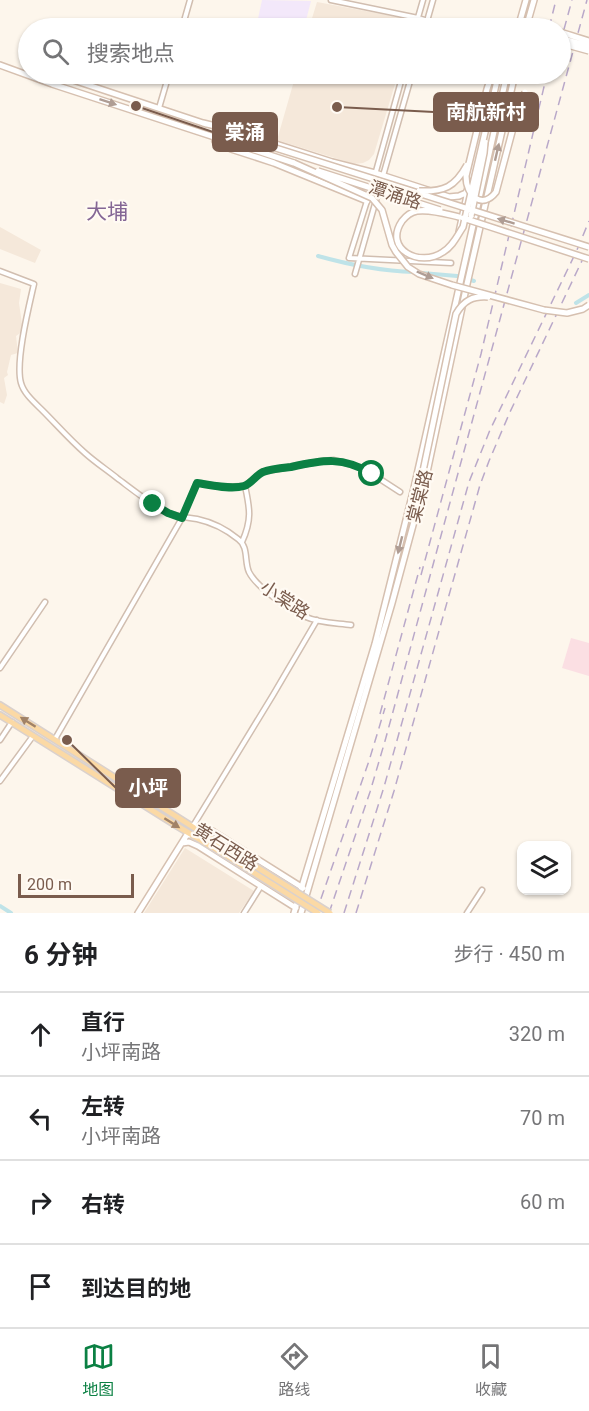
<!DOCTYPE html>
<html lang="zh">
<meta charset="utf-8">
<style>
:root{--surface:#fff;--page:#f6f6f6;--text:#202124;--muted:#757577;--line:#e0e0e0;--accent:#0b8043}
body{margin:0;font-family:Roboto,"Noto Sans SC",sans-serif;background:var(--page);color:var(--text)}
.controls{position:absolute;right:18px;bottom:18px;display:grid;overflow:hidden;border-radius:12px;box-shadow:0 2px 4px #0004}
.controls button{width:54px;height:54px;display:grid;place-items:center;padding:0;border:0;border-bottom:2px solid var(--line);background:var(--surface);color:var(--text);font:30px sans-serif}
.scale{position:absolute;left:18px;bottom:15px;width:116px;box-sizing:border-box;padding-left:6px;border:3px solid #7a5c4d;border-top:0;font-size:16px;line-height:21px;white-space:nowrap;color:#7a5c4d;-webkit-text-stroke:4px #fffaf3;paint-order:stroke}
.stop{position:absolute;width:18px;height:18px;margin:-14px;border:4px solid #0b8043;border-radius:50%;background:#fff}
.stop.end{background:#0b8043;border-color:#fff;box-shadow:0 2px 6px #0008}
.list{margin:0;padding:0;list-style:none}
h2{display:flex;justify-content:space-between;align-items:center;height:78px;margin:0;padding:0 24px;font-size:26px}
h2 small{font-size:20px;font-weight:400;color:var(--muted)}
.list li{display:grid;grid-template-columns:39px 1fr auto;gap:18px;align-items:center;box-sizing:border-box;height:84px;padding:0 24px;border-top:2px solid var(--line)}
.list b{display:block;font-size:22px;white-space:nowrap}
.list p{margin:0;font-size:20px;white-space:nowrap;color:var(--muted)}
.list em{font-size:20px;font-style:normal;color:var(--muted)}
.icon{flex:none;width:33px;height:33px;fill:none;stroke:currentColor;stroke-width:2;stroke-linecap:round;stroke-linejoin:round}
.map{position:relative;flex:none;width:589px;height:913px;overflow:hidden}
.search{position:absolute;background:var(--surface);box-shadow:0 2px 4px #0004;left:18px;right:18px;top:18px;height:66px;display:flex;align-items:center;gap:15px;box-sizing:border-box;padding:0 21px;border-radius:33px;color:var(--muted);font-size:22px}
.sheet{height:414px;background:var(--surface)}
nav{display:flex;justify-content:space-around;align-items:center;box-sizing:border-box;height:84px;border-top:2px solid var(--line);background:var(--surface);font-size:16px;color:var(--muted)}
nav a{display:grid;justify-items:center;gap:3px}
nav .on{color:var(--accent)}
.map>svg:first-child{display:block}
</style>
<div class="map">
<svg width="589" height="913" viewBox="0 0 589 913">
<rect width="100%" height="100%" fill="#fdf6ec"/>
<path fill="#f5e8da" d="M317 2 414 20 412 28H309Z
M296 74H398L374 154 369 160 363 163 354 164 277 140Z
M0 227 41 250 35 263 0 249Z
M0 283 21 289 19 303 23 331 16 336 18 353 11 355 7 372 8 375 4 378 7 395 4 404 0 402Z
M185 848 254 891 239 913H144Z"/>
<path fill="#f3e8fa" d="M262 0 311 1 304 28H256Z"/>
<path fill="#fbdfe3" d="M571 638 589 643V676L562 668Z"/>
<g fill="none" stroke-linecap="round" stroke-linejoin="round">
<path stroke="#bfe3e8" stroke-width="4" d="M318 256C350 265 381 271 414 272
M422 273 457 276 474 281
M576 303 589 295
M0 906 11 913"/>
<defs>
<path id="street" d="M331 0 418 18 452 28
M182 28 190 0
M415 28 423 0
M425 28 433 0
M403 74 373 182 349 258 451 263
M159 108 169 74
M0 271 34 284C29 306 15 362 21 383 24 394 35 403 43 411 57 425 70 440 85 453 95 462 107 470 117 478 133 490 149 503 166 512 176 517 186 517 197 519 211 522 227 530 238 539 249 547 244 561 249 572 257 588 290 610 306 617 319 623 336 623 351 625
M355 274 412 74
M242 542C252 520 250 509 245 486
M0 668 45 602
M55 739 182 518 197 483 223 487 245 486 262 472 322 461 334 460 363 468 400 492
M0 740 12 722
M0 781 33 736
M193 826 273 695 317 620
M244 913 261 886
M467 913 482 890"/>
<path id="secondary" d="M518 28 526 0
M526 28 534 0
M0 65 52 84 294 163
M55 74 206 124
M504 122 520 101
M203 123 232 130 332 162 375 173 449 197 459 196 466 193 471 181
M226 131 244 138
M215 141 231 149 274 163 367 201
M470 182 488 109
M459 232 468 191
M193 826 205 828 212 831 303 888
M182 843 189 842 198 846 296 908
M138 913 188 833 189 835
M294 913 375 644 414 488 507 74
M301 913 392 603 426 477 467 284 515 74"/>
<path id="primary" d="M0 705 223 846
M0 715 177 826 219 851"/>
</defs>
<use href="#street" stroke="#d1beb0" stroke-width="7"/>
<use href="#secondary" stroke="#d6c0b0" stroke-width="8"/>
<use href="#primary" stroke="#dad1cd" stroke-width="8"/>
<use href="#street" stroke="#fff" stroke-width="4"/>
<use href="#secondary" stroke="#fff" stroke-width="5"/>
<use href="#primary" stroke="#fbd9a5" stroke-width="5"/>
<path stroke="#b9a8c9" stroke-width="1.5" stroke-dasharray="9 6" stroke-linecap="butt" d="M549 28 556 0
M560 44 572 0
M421 575 481 354 547 74
M380 714 420 567
M316 913 369 761 385 708
M329 913 370 792 385 741 587 0
M344 913 384 787 469 482 490 430 577 250 589 221
M356 913 394 791 480 485 489 461 510 412 589 246"/>
<defs>
<path id="secondary-bridge" d="M560 32 589 41
M560 38 589 46
M560 43 589 51
M496 74 491 77 487 89 466 176C466 196 482 210 496 192L516 117 525 92
M244 138 589 247
M294 163 372 198 382 210 392 245 396 252 408 267 419 274 452 285 544 310 567 313 583 309 589 305
M318 171 440 210
M419 191C444 192 455 187 467 165
M471 216 484 153 485 142
M459 217C446 214 431 209 417 211 411 212 406 216 402 221 383 249 420 268 443 252 453 246 457 236 463 227L496 85 497 74
M463 218 589 259
M423 471 456 314C464 300 473 296 488 297"/>
<path id="primary-bridge" d="M223 846 330 913
M219 851 318 913"/>
</defs>
<use href="#secondary-bridge" stroke="#d6c0b0" stroke-width="8" stroke-linecap="butt"/>
<use href="#primary-bridge" stroke="#dad1cd" stroke-width="8" stroke-linecap="butt"/>
<use href="#secondary-bridge" stroke="#fff" stroke-width="5"/>
<use href="#primary-bridge" stroke="#fbd9a5" stroke-width="5"/>
</g>
<defs><path id="oneway-solid" d="M-6-.8H1V-3.2L6.5 0L1 3.2V.8H-6Z" transform="scale(1.5)"/></defs>
<g fill="#af9d94">
<use href="#oneway-solid" transform="translate(108 102) rotate(18)"/>
<use href="#oneway-solid" transform="translate(497 152) rotate(-77)"/>
<use href="#oneway-solid" transform="translate(506 221) rotate(-163)"/>
<use href="#oneway-solid" transform="translate(425 275) rotate(23)"/>
<use href="#oneway-solid" transform="translate(400 545) rotate(104)"/>
</g>
<g fill="#a18267">
<use href="#oneway-solid" transform="translate(28 722) rotate(-148)"/>
<use href="#oneway-solid" transform="translate(172 823) rotate(32)"/>
</g>
<g fill="none" stroke-linecap="round" stroke-linejoin="round">
<path stroke="#0b8043" stroke-width="8" d="M153 504 168 513 182 518 197 483C211 485 231 490 244 486 251 484 256 475 263 472 271 469 282 468 291 467 323 460 343 456 372 474"/>
</g>
<g text-anchor="middle" stroke-width="4.5" stroke-linejoin="round" paint-order="stroke">
<g font-size="18" fill="#7a5c4d" stroke="#fffaf3">
<text transform="translate(395 195) rotate(18)" y="6">潭涌路</text>
<text transform="translate(420 496) rotate(-76)" y="6">棠棠路</text>
<text transform="translate(285 600) rotate(33)" y="6">小棠路</text>
<text transform="translate(226 847) rotate(32)" y="6">黄石西路</text>
</g>
<g font-size="21" fill="#846695" stroke="#fffaf3">
<text x="107" y="219">大埔</text>
</g>
</g>
<path fill="none" stroke="#7a5c4d" stroke-width="2" d="M337 107L434 112M136 106L213 132M67 740L116 788"/>
<g fill="#7a5c4d" stroke="#fffaf3" stroke-width="2">
<circle cx="337" cy="107" r="6"/>
<circle cx="136" cy="106" r="6"/>
<circle cx="67" cy="740" r="6"/>
</g>
<g fill="#7a5c4d" stroke="#7a5c4d" stroke-width="2">
<rect x="434" y="93" width="104" height="38" rx="6"/>
<rect x="213" y="113" width="64" height="38" rx="6"/>
<rect x="116" y="769" width="64" height="38" rx="6"/>
</g>
<g font-size="20" text-anchor="middle" font-weight="bold" fill="#fff">
<text x="486" y="119">南航新村</text>
<text x="245" y="139">棠涌</text>
<text x="148" y="795">小坪</text>
</g>
</svg>
<div class="controls">
<button><svg class="icon" aria-label="layers" viewBox="0 0 24 24"><path d="M12 4l9 5-9 5-9-5zM3 14l9 5 9-5"/></svg></button>
</div>
<div class="scale">200 m</div>
<div class="stop" style="left:372px;top:474px"></div>
<div class="stop end" style="left:153px;top:504px"></div>
<div class="search"><svg class="icon" aria-label="search" viewBox="0 0 24 24"><circle cx="10" cy="10" r="6"/><path d="M15 15l6 6"/></svg>搜索地点</div>
</div>
<section class="sheet">
<h2>6 分钟<small>步行 · 450 m</small></h2>
<ul class="list">
<li><svg class="icon" aria-label="ahead" viewBox="0 0 24 24"><path d="M12 20V5M6 11l6-6 6 6"/></svg><div><b>直行</b><p>小坪南路</p></div><em>320 m</em></li>
<li><svg class="icon" aria-label="left" viewBox="0 0 24 24"><path d="M17 20v-9H6M10 6l-5 5 5 5"/></svg><div><b>左转</b><p>小坪南路</p></div><em>70 m</em></li>
<li><svg class="icon" aria-label="right" viewBox="0 0 24 24"><path d="M7 20v-9h11M14 6l5 5-5 5"/></svg><div><b>右转</b></div><em>60 m</em></li>
<li><svg class="icon" aria-label="arrive" viewBox="0 0 24 24"><path d="M6 21V4h12l-3 4 3 4H6"/></svg><div><b>到达目的地</b></div></li>
</ul>
</section>
<nav>
<a class="on"><svg class="icon" aria-label="map" viewBox="0 0 24 24"><path d="M3 6l6-2 6 2 6-2v14l-6 2-6-2-6 2zM9 4v14M15 6v14"/></svg>地图</a>
<a><svg class="icon" aria-label="directions" viewBox="0 0 24 24"><path d="M12 3l9 9-9 9-9-9zM9 14v-3h6M13 9l2 2-2 2"/></svg>路线</a>
<a><svg class="icon" aria-label="saved" viewBox="0 0 24 24"><path d="M7 4h10v16l-5-4-5 4z"/></svg>收藏</a>
</nav>
